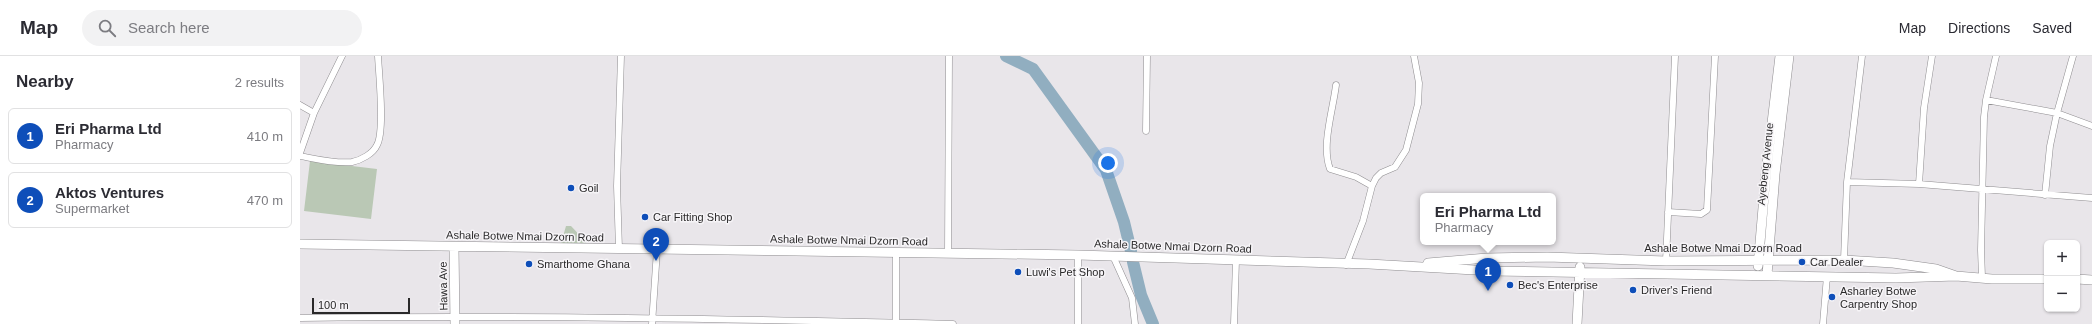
<!DOCTYPE html>
<meta charset="utf-8">
<style>
:root{--surface:#fff;--page:#f2f2f3;--text:#2b2b33;--muted:#7c7c81;--line:#e1e1e2;--accent:#0e4eb9}
body{margin:0;font-family:Helvetica,sans-serif;background:var(--page);color:var(--text)}
.controls{position:absolute;right:12px;bottom:12px;display:grid;overflow:hidden;border-radius:6px;box-shadow:0 1px 3px #0004}
.controls button{width:36px;height:36px;display:grid;place-items:center;padding:0;border:0;border-bottom:1px solid var(--line);background:var(--surface);color:var(--text);font:20px sans-serif}
.scale{position:absolute;left:12px;bottom:10px;width:98px;box-sizing:border-box;padding-left:4px;border:2px solid #2a292a;border-top:0;font-size:11px;line-height:14px;white-space:nowrap;color:#2a292a;-webkit-text-stroke:3px #f6f4f7;paint-order:stroke}
.you{position:absolute;left:808px;top:107px;width:14px;height:14px;margin:-10px;border:3px solid #fff;border-radius:50%;background:#1a73e8;box-shadow:0 0 0 6px #1a73e833}
.badge{display:grid;place-items:center;width:26px;height:26px;border-radius:50%;background:var(--accent);color:#fff;font-size:13px;font-weight:700}
.pin{position:absolute;translate:-50% -33px;filter:drop-shadow(0 1px 2px #0008)}
.pin::after{content:'';position:absolute;top:21px;width:14px;height:12px;background:inherit;clip-path:polygon(0 0,100% 0,50% 100%)}
.popup{position:absolute;left:1120px;top:137px;width:136px;height:52px;box-sizing:border-box;display:grid;place-content:center;border-radius:6px;background:var(--surface);filter:drop-shadow(0 1px 3px #0005);font-size:13px;white-space:nowrap;color:var(--muted)}
.popup b{font-size:15px;color:var(--text)}
.popup::after{content:'';position:absolute;left:50%;top:100%;margin-left:-8px;border:8px solid transparent;border-top-color:var(--surface)}
.list{margin:0;padding:0;list-style:none}
h2{display:flex;justify-content:space-between;align-items:center;height:52px;margin:0;padding:0 16px;font-size:17px}
h2 small{font-size:13px;font-weight:400;color:var(--muted)}
.list li{display:grid;grid-template-columns:26px 1fr auto;gap:12px;align-items:center;box-sizing:border-box;height:56px;margin:0 8px 8px;padding:0 8px;border:1px solid var(--line);border-radius:6px}
.list b{display:block;font-size:15px;white-space:nowrap}
.list p{margin:0;font-size:13px;white-space:nowrap;color:var(--muted)}
.list em{font-size:13px;font-style:normal;color:var(--muted)}
.icon{flex:none;width:22px;height:22px;fill:none;stroke:currentColor;stroke-width:2;stroke-linecap:round;stroke-linejoin:round}
.map{position:relative;flex:none;width:1792px;height:268px;overflow:hidden}
header{display:flex;align-items:center;gap:24px;box-sizing:border-box;height:56px;padding:0 20px;background:var(--surface);border-bottom:1px solid var(--line)}
header strong{font-size:19px}
nav{display:flex;gap:22px;margin-inline-start:auto;font-size:14px}
.search{width:280px;height:36px;background:var(--page);display:flex;align-items:center;gap:10px;box-sizing:border-box;padding:0 14px;border-radius:22px;color:var(--muted);font-size:15px}
main{display:flex}
aside{flex:1;background:var(--surface)}
.map>svg:first-child{display:block}
</style>
<header>
<strong>Map</strong>
<div class="search"><svg class="icon" aria-label="search" viewBox="0 0 24 24"><circle cx="10" cy="10" r="6"/><path d="M15 15l6 6"/></svg>Search here</div>
<nav><a>Map</a><a>Directions</a><a>Saved</a></nav>
</header>
<main>
<aside>
<h2>Nearby<small>2 results</small></h2>
<ul class="list">
<li><span class="badge">1</span><div><b>Eri Pharma Ltd</b><p>Pharmacy</p></div><em>410 m</em></li>
<li><span class="badge">2</span><div><b>Aktos Ventures</b><p>Supermarket</p></div><em>470 m</em></li>
</ul>
</aside>
<div class="map">
<svg width="1792" height="268" viewBox="0 0 1792 268">
<rect width="100%" height="100%" fill="#e9e6ea"/>
<path fill="#bac8b5" d="M10 105 77 113 71 163 4 155Z
M266 170H271L286 186V189H263L261 187Z"/>
<g fill="none" stroke-linecap="round" stroke-linejoin="round">
<path stroke="#91aec0" stroke-width="12" d="M706 0 733 13 806 114 824 166 831 195
M833 206 841 239 853 268"/>
<defs>
<path id="street" d="M1036 29C1033 54 1021 90 1030 113L1056 121 1072 130
M1686 44 1757 57 1792 70
M0 49 14 57
M846 75 847 0
M0 97 14 57 42 0
M0 100C16 103 36 108 52 106 61 104 73 98 77 89 85 75 79 19 78 0
M1547 126 1619 128 1792 142
M1619 128 1624 52 1632 0
M1745 139 1750 90 1757 57 1773 0
M1368 156 1401 158 1407 154 1415 0
M319 193 317 130 321 0
M648 197 649 0
M778 199V268
M813 200 832 242 835 268
M1544 204 1547 126 1562 0
M1366 205 1375 0
M1046 209 1063 165 1072 130 1076 122 1081 117 1095 111 1106 94 1118 48 1119 27 1114 0
M1682 221 1681 194 1684 61 1686 44 1696 0
M0 262C218 259 435 263 653 268
M352 268 357 194
M596 268V196
M934 268 936 204
M1523 268 1527 220"/>
<path id="secondary" d="M0 188 778 199 1069 208 1192 215 1596 222 1656 220
M154 191 155 268
M1128 207 1187 202 1247 201 1366 205 1544 204 1593 207 1636 213 1656 220 1692 223H1747
M1458 210 1466 117 1480 0
M1467 219 1475 118 1489 0
M1777 223 1792 224
M1277 268 1280 211"/>
</defs>
<use href="#street" stroke="#8f8d90" stroke-width="7"/>
<use href="#secondary" stroke="#8f8d90" stroke-width="10"/>
<use href="#street" stroke="#fff" stroke-width="6"/>
<use href="#secondary" stroke="#fff" stroke-width="9"/>
</g>
<g fill="#0e4eb9" stroke="#f6f4f7" stroke-width="1.5">
<circle cx="271" cy="132" r="4"/>
<circle cx="345" cy="161" r="4"/>
<circle cx="1502" cy="206" r="4"/>
<circle cx="229" cy="208" r="4"/>
<circle cx="718" cy="216" r="4"/>
<circle cx="1210" cy="229" r="4"/>
<circle cx="1333" cy="234" r="4"/>
<circle cx="1532" cy="241" r="4"/>
</g>
<g text-anchor="middle" stroke-width="3" stroke-linejoin="round" paint-order="stroke">
<g font-size="11" fill="#2a292a" stroke="#f6f4f7">
<text transform="translate(1465 108) rotate(-84)" y="4">Ayebeng Avenue</text>
<text transform="translate(225 180) rotate(1)" y="4">Ashale Botwe Nmai Dzorn Road</text>
<text transform="translate(549 184) rotate(1)" y="4">Ashale Botwe Nmai Dzorn Road</text>
<text transform="translate(873 190) rotate(2)" y="4">Ashale Botwe Nmai Dzorn Road</text>
<text x="1423" y="196">Ashale Botwe Nmai Dzorn Road</text>
<text transform="translate(143 230) rotate(-91)" y="4">Hawa Ave</text>
</g>
<g font-size="11" fill="#2a292a" stroke="#f6f4f7" text-anchor="start">
<text x="279" y="136">Goil</text>
<text x="353" y="165">Car Fitting Shop</text>
<text x="1510" y="210">Car Dealer</text>
<text x="237" y="212">Smarthome Ghana</text>
<text x="726" y="220">Luwi's Pet Shop</text>
<text x="1218" y="233">Bec's Enterprise</text>
<text x="1341" y="238">Driver's Friend</text>
<text x="1540" y="239">Asharley Botwe<tspan x="1540" dy="13">Carpentry Shop</tspan></text>
</g>
</g>
</svg>
<div class="controls">
<button>+</button>
<button>−</button>
</div>
<div class="scale">100 m</div>
<div class="you"></div>
<div class="pin badge" style="left:1188px;top:235px">1</div>
<div class="popup"><b>Eri Pharma Ltd</b>Pharmacy</div>
<div class="pin badge" style="left:356px;top:205px">2</div>
</div>
</main>
